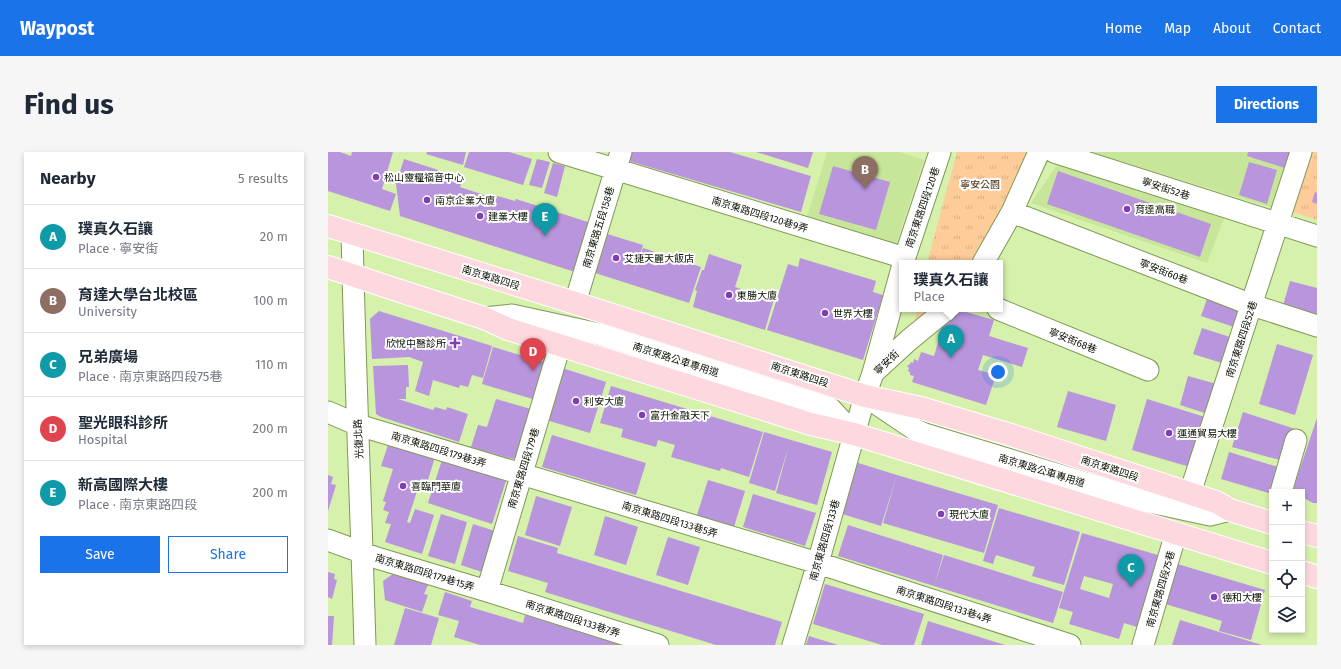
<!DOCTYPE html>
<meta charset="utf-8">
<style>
:root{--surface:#fff;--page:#f6f6f7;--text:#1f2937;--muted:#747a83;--line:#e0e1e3;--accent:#1a73e8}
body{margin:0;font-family:"Fira Sans","Noto Sans TC",sans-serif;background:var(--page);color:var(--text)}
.controls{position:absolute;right:12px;bottom:12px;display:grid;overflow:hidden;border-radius:0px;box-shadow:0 2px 6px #0003}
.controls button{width:36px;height:36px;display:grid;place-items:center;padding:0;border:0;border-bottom:1px solid var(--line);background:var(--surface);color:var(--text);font:20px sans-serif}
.you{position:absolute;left:670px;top:220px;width:14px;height:14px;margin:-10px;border:3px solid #fff;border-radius:50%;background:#1a73e8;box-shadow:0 0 0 6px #1a73e833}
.badge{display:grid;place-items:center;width:26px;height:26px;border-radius:50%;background:var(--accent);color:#fff;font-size:13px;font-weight:700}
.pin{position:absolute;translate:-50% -33px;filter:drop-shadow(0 1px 2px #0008)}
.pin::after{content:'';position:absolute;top:21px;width:14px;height:12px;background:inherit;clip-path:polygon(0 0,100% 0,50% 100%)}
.popup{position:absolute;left:571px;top:108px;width:104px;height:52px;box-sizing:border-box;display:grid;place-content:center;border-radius:0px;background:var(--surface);filter:drop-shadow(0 1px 3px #0005);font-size:13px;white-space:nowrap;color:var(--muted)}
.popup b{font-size:15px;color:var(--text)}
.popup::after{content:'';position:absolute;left:50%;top:100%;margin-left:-8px;border:8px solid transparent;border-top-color:var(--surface)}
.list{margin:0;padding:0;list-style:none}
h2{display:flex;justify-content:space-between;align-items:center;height:52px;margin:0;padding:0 16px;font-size:17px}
h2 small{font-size:13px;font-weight:400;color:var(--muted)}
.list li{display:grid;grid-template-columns:26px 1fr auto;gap:12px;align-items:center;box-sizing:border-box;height:64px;padding:0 16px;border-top:1px solid var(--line)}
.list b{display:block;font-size:15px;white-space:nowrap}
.list p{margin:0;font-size:13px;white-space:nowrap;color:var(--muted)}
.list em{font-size:13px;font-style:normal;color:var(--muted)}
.actions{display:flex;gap:8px;padding:12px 16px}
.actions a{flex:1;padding:9px 0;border:1px solid var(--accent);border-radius:0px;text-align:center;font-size:14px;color:var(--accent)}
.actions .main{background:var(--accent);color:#fff}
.icon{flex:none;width:22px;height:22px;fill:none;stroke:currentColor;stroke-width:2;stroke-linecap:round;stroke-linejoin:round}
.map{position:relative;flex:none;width:989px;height:493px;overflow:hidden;border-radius:0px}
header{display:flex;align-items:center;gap:24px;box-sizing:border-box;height:56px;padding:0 20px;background:var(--accent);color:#fff}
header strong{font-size:19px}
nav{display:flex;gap:22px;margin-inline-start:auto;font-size:14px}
.intro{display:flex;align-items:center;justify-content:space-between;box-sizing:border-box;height:96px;padding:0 24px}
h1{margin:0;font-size:28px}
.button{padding:10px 18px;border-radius:0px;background:var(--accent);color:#fff;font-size:14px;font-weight:700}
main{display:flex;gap:24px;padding:0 24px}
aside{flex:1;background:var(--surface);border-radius:0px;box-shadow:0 2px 6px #0003}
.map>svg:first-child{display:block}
</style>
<header>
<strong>Waypost</strong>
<nav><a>Home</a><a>Map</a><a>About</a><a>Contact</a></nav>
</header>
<div class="intro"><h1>Find us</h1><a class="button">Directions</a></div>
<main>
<aside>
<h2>Nearby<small>5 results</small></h2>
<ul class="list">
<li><span class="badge" style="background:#0f9aa8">A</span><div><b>璞真久石讓</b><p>Place · 寧安街</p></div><em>20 m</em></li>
<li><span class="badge" style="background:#8d6e63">B</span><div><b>育達大學台北校區</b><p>University</p></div><em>100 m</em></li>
<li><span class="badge" style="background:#0f9aa8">C</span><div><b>兄弟廣場</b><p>Place · 南京東路四段75巷</p></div><em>110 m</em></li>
<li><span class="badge" style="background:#e0444e">D</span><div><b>聖光眼科診所</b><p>Hospital</p></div><em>200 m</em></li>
<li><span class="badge" style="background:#0f9aa8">E</span><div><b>新高國際大樓</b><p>Place · 南京東路四段</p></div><em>200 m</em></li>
</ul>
<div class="actions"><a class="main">Save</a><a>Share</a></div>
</aside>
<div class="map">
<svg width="989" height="493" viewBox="0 0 989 493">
<defs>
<pattern id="park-tufts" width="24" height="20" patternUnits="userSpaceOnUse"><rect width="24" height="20" fill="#fecc99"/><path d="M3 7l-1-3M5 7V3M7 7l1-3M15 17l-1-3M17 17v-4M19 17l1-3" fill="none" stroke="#d8ae82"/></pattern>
</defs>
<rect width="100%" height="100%" fill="#d5f1ab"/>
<path fill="#c7e69a" d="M499 0H571L596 8 568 92 479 65Z
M763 0H965L948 57Z
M729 13 897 64 879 111 703 51Z"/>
<path fill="url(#park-tufts)" d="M629 0H702L644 111H599Z
M981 0H989V68L962 59Z
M589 157H606L591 171 587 167Z"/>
<path fill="#b895dc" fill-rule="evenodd" d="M0 0H12L23 4 24 0H65L54 37 68 42 62 59 0 39Z
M99 0H138L135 13 98 2Z
M141 0H181L204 7 195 33 136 15Z
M304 0H402L483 24 473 60 301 9Z
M428 0H485L480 16Z
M920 0H962L957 16 919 4Z
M76 7 135 26 132 35 168 47 169 44 187 49 188 47 263 71 247 120 72 64 68 32Z
M209 7 222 10 214 36 201 33Z
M921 10 949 18 939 52 911 43Z
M225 11 237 14 229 45 216 41Z
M505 14 562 30 548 78 491 62Z
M730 19 883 72 872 105 719 52Z
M987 40 989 41V52L984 50Z
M273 80 315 93 305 124 315 96 373 115 361 151 261 119Z
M381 102 414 113 407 135 446 147 437 178 365 155 369 139 367 138 374 118H376Z
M472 106 548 129 545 140 555 143 535 208 439 178 460 112 470 115Z
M962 129 989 136V168L954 157Z
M880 144 915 155 909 176 873 164Z
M631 158 666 168 661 184 700 196 694 215 655 203 650 218 668 223 658 253 584 230 586 224 582 223V220L580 219 581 216 579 214 582 212 583 210 585 211 586 207 590 209 593 200 606 204 615 173Z
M51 159 164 194 155 226 144 223 140 235 132 233 131 236 105 228 101 244 87 239 95 210 81 205 44 207 42 167Z
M874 176 905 186 897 212 865 202Z
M949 192 985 203 967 263 931 252Z
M165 195 219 211 208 248 154 232Z
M80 213 81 235H78V247H70L105 258 107 255 118 258 119 255 140 262 131 290 53 265 48 262 45 214Z
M234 216 278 230 262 281 218 268Z
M860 224 892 233 883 263 852 253Z
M283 234 435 280 421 325 393 316 392 319 343 305 347 293 330 288 328 295 293 285 295 277 272 271Z
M740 239 788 253 778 289 729 275Z
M168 247 203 257 188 305 185 307 143 295 150 273 159 275Z
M819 247 877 265 862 315 804 298Z
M915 260 970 278 959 310 904 295Z
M989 266V351H985L974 345V340L965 337Z
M436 280 504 300 489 353 448 341 461 293 447 339 421 331Z
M224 283 318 311 308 343 214 315Z
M61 290 107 305 100 328 93 327 79 370 82 371 87 357 106 363 94 402 57 390 63 372 57 371 61 360 55 358 58 350 55 349 65 317 53 314Z
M901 300 963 319 944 342 893 327Z
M114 308 178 329 164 372 100 351Z
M527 310 569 323 553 374 511 361Z
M0 323 5 325 3 332 8 333 0 359Z
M569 323 670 353 656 401 555 371Z
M380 328 417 339 406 375 369 363Z
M425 342 488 361 477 394 415 375Z
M208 344 244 355 232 394 197 383Z
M671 356 752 380 736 433 704 424 707 415 668 403 665 412 655 409Z
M113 362 139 370 127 412 100 404Z
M277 364 310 375 298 413 266 403Z
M145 372 167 379 154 420 133 413Z
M520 373 615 403 606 434 510 404Z
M754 381 830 403 809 475 796 471 791 487 741 472 745 460 731 456ZM756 424 785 432 781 446 752 437Z
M190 384 230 396 229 401 454 470 447 493H388L217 440 220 431 180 419Z
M340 385 372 395 360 433 328 423Z
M616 403 735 440 725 471 606 434Z
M846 411 937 438 923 488 891 479 894 469 834 451Z
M0 420 7 422 6 427 9 428 4 447 0 445Z
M65 422 100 433 96 442 100 443 94 460 57 448 55 429Z
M497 432 596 462 586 493H554L485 472Z
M117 440 144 449 142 455 195 471 197 463 293 493H152L126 485 131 469 110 463Z
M77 456 111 466 103 493H66Z
M0 464H6L4 493H0Z
M852 468 934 493H844Z
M600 469 677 493H593Z
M481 484 510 493H478Z"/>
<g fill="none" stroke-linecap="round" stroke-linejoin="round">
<defs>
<path id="minor" d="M231 0 577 106
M726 0 989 84
M684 60 924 153 989 174
M24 81C27 219 33 356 37 493
M575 111 612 0
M655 111 684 60 711 0
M247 151 293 0
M670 157 820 218
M156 166 184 163 271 182 502 256 526 282
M545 221 581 188 619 157
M537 244 586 277 597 282 817 349 882 363 902 358
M0 260 30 273 490 411 742 493
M953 340 968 288
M862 341 973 0
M0 388 49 406 159 439 330 493
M159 439 232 193
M465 493 490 411 520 304 537 244 545 221 574 116
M815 493 848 381"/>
<path id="major" d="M0 74 247 151 537 244 593 256 683 283 888 350 902 358 944 371
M0 115 69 138 156 166 180 177 483 272 526 282 944 411
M974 380 989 384
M974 420 989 425"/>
</defs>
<use href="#minor" stroke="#7f9956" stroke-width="23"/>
<use href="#major" stroke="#fff" stroke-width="24"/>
<use href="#minor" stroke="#fff" stroke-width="21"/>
<use href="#major" stroke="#fed8df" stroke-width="22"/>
</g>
<g fill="#7f3eb3" stroke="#fff" stroke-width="1.5">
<circle cx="48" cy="25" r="4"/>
<circle cx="99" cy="48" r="4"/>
<circle cx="799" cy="57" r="4"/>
<circle cx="152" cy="64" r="4"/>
<circle cx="288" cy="106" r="4"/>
<circle cx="401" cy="143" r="4"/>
<circle cx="497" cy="161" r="4"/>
<path d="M125 185h4v4h4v4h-4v4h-4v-4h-4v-4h4z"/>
<circle cx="248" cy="249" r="4"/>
<circle cx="314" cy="263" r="4"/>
<circle cx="841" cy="281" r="4"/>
<circle cx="75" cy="334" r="4"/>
<circle cx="613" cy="362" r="4"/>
<circle cx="886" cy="445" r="4"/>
</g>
<g text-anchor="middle" stroke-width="4" stroke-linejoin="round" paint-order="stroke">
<g font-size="10" fill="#091100" stroke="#fff" text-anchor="start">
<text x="56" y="29">松山靈糧福音中心</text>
<text x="107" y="52">南京企業大廈</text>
<text x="807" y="61">育達高職</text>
<text x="160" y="68">建業大樓</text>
<text x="296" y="110">艾捷天麗大飯店</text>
<text x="409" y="147">東勝大廈</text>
<text x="505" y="165">世界大樓</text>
<text x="118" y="195" text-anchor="end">欣悅中醫診所</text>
<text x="256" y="253">利安大廈</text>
<text x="322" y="267">富升金融天下</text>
<text x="849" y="285">運通貿易大樓</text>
<text x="83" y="338">喜臨門華廈</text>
<text x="621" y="366">現代大廈</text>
<text x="894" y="449">德和大樓</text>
</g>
<g font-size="10" fill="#452d11" stroke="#fff">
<text x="652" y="36">寧安公園</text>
</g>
<g font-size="10" fill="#091100" stroke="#fff">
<text transform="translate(838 36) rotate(18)" y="4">寧安街52巷</text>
<text transform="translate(594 55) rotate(-71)" y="4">南京東路四段120巷</text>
<text transform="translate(432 62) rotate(17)" y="4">南京東路四段120巷9弄</text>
<text transform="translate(270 75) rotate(-73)" y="4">南京東路五段158巷</text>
<text transform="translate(836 119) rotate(21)" y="4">寧安街60巷</text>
<text transform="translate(163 125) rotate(17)" y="4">南京東路四段</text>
<text transform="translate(913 187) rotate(-72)" y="4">南京東路四段52巷</text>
<text transform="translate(745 188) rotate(22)" y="4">寧安街68巷</text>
<text transform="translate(348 207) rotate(18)" y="4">南京東路公車專用道</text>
<text transform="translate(558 210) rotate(-44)" y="4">寧安街</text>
<text transform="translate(472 222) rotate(18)" y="4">南京東路四段</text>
<text transform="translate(30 287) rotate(-93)" y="4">光復北路</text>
<text transform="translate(111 297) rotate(17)" y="4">南京東路四段179巷3弄</text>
<text transform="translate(195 316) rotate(-73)" y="4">南京東路四段179巷</text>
<text transform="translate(782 316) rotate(18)" y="4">南京東路四段</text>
<text transform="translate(714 318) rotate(17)" y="4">南京東路公車專用道</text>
<text transform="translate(342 367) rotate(17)" y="4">南京東路四段133巷5弄</text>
<text transform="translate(496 388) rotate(-74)" y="4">南京東路四段133巷</text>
<text transform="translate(97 420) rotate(17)" y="4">南京東路四段179巷15弄</text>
<text transform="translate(832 437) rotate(-74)" y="4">南京東路四段75巷</text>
<text transform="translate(616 452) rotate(18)" y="4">南京東路四段133巷4弄</text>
<text transform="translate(245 466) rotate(18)" y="4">南京東路四段133巷7弄</text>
</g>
</g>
</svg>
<div class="controls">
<button>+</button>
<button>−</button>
<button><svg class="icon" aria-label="locate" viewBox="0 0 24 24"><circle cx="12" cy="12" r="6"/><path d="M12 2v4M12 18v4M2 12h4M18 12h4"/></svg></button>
<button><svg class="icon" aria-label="layers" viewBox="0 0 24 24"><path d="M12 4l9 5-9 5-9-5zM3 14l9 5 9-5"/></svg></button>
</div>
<div class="you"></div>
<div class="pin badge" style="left:623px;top:206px;background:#0f9aa8">A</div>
<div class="popup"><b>璞真久石讓</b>Place</div>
<div class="pin badge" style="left:537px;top:37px;background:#8d6e63">B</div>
<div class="pin badge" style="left:803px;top:435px;background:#0f9aa8">C</div>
<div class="pin badge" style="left:205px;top:219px;background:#e0444e">D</div>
<div class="pin badge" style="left:217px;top:84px;background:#0f9aa8">E</div>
</div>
</main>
